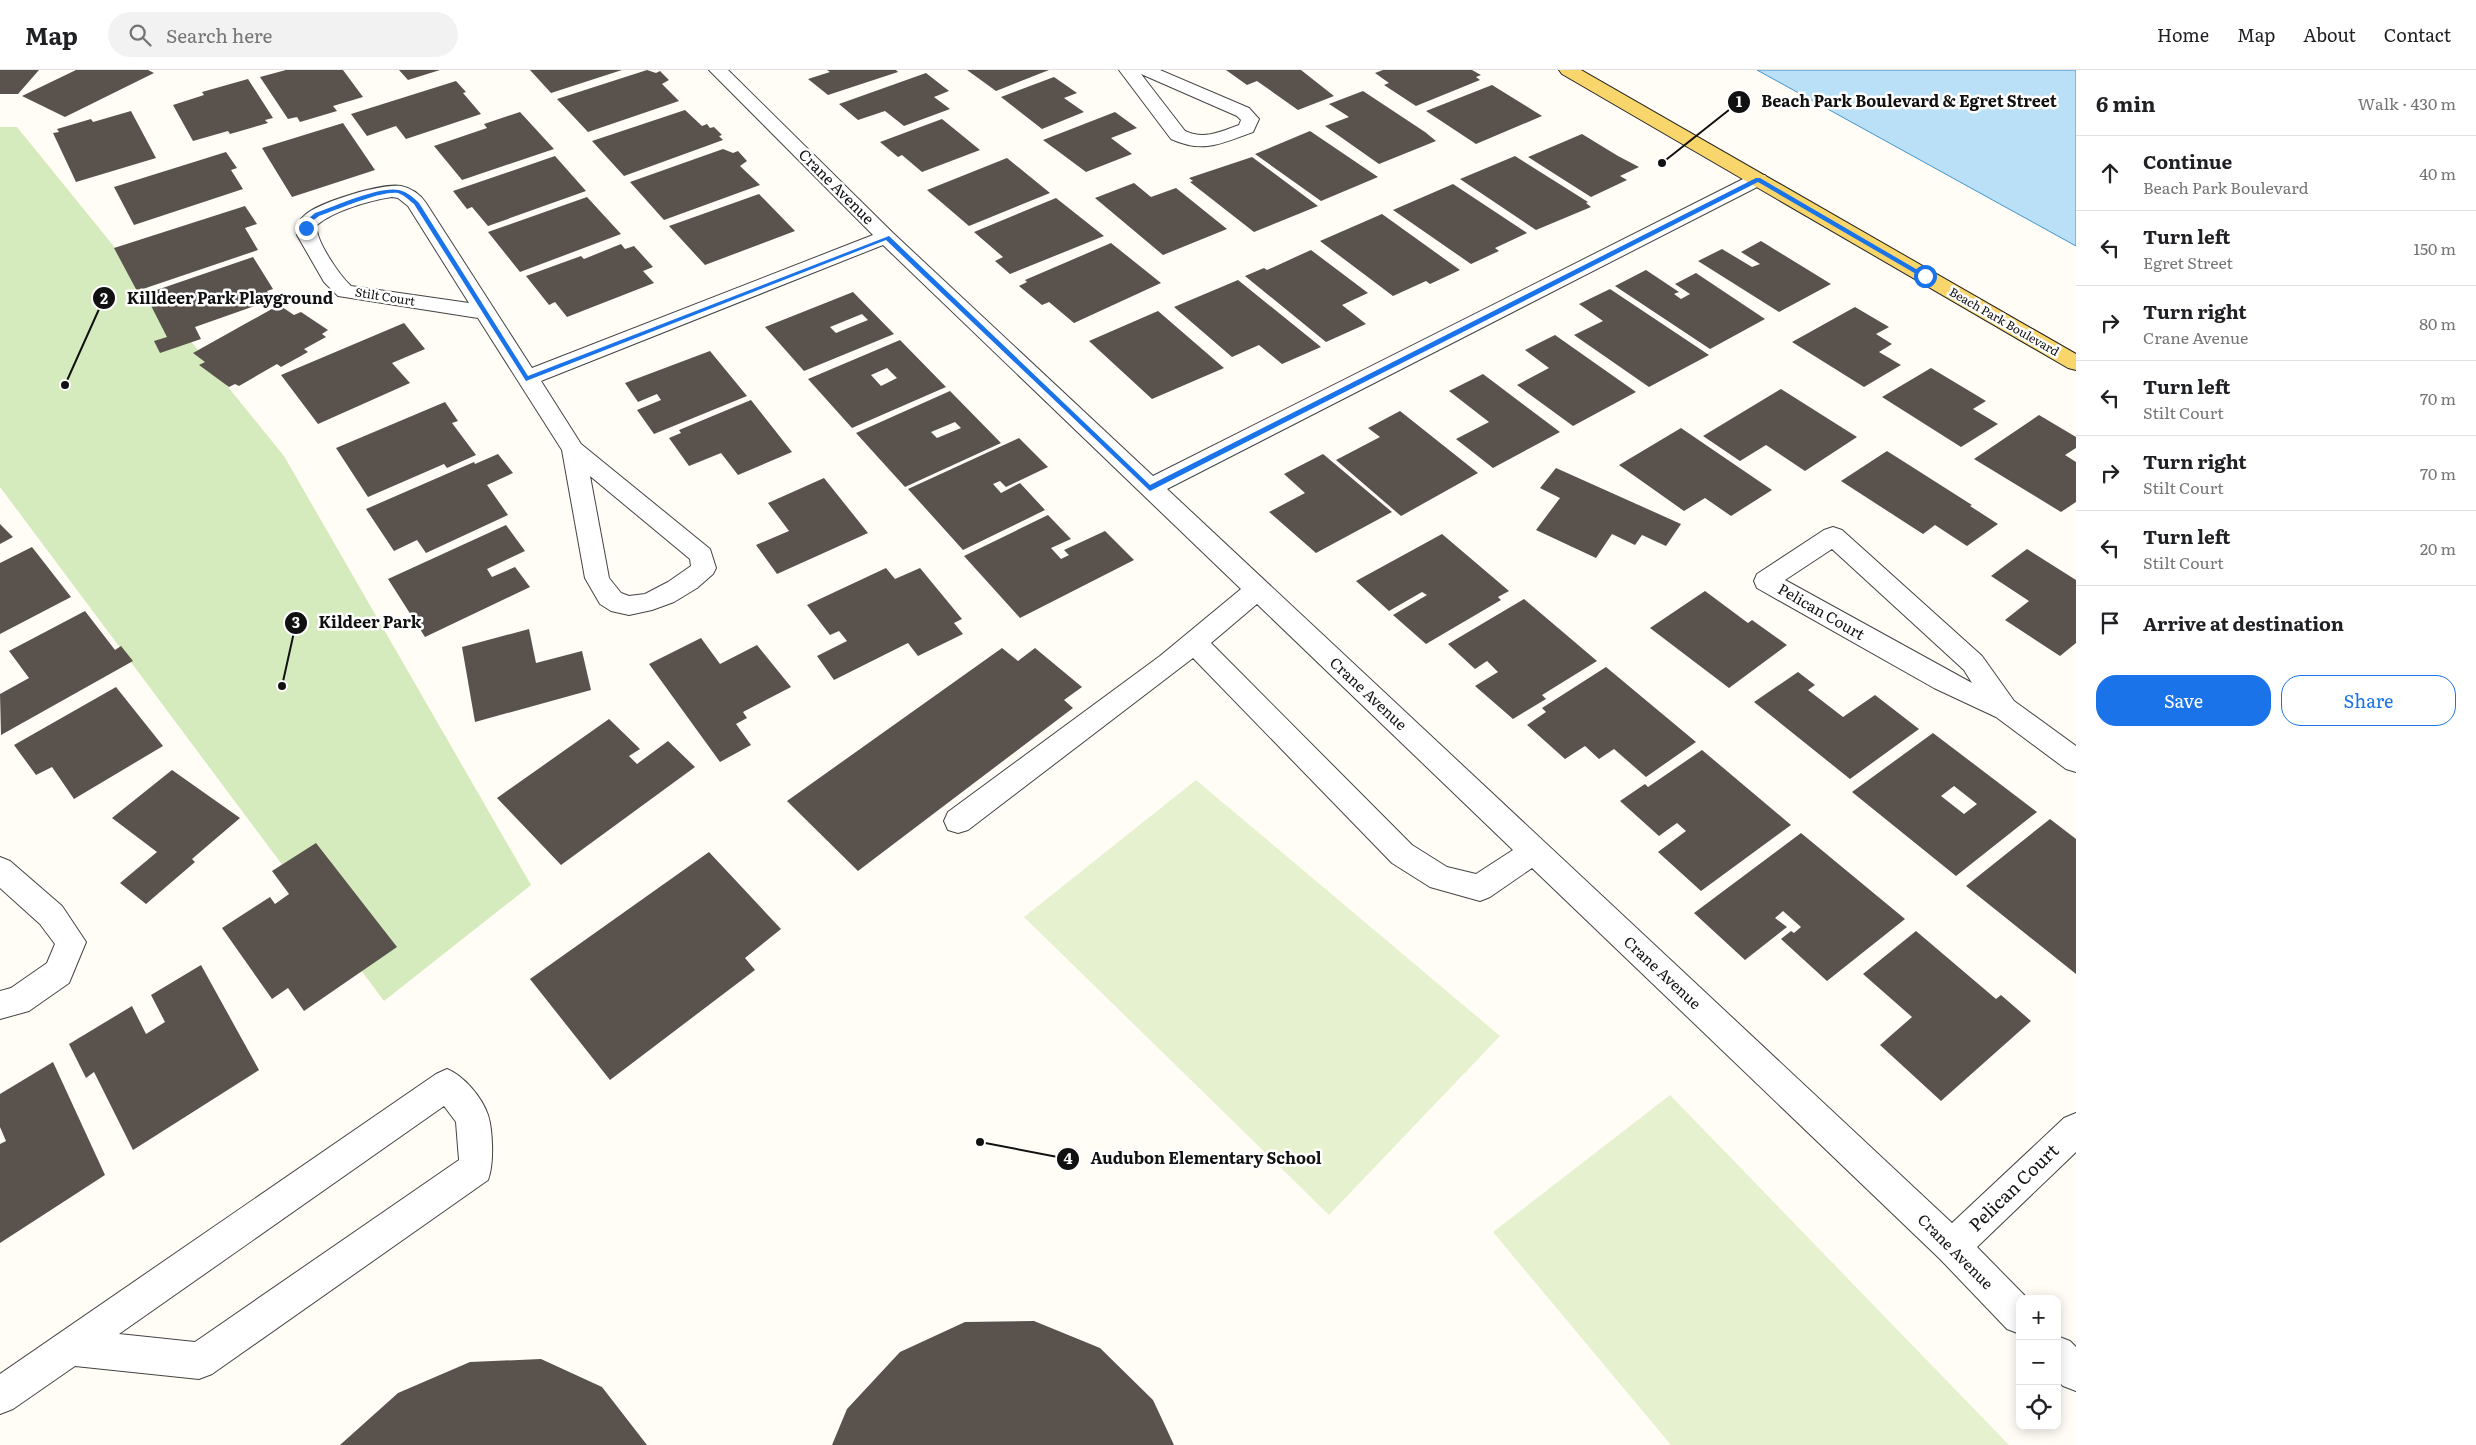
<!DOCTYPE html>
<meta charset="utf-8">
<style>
:root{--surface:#fff;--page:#f2f2f2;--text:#202124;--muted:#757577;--line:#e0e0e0;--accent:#1a73e8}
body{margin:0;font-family:Literata,serif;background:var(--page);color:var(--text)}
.controls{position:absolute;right:15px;bottom:15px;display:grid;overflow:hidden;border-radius:10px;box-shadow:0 2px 12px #0003}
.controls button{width:45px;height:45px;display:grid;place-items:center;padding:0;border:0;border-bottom:1px solid var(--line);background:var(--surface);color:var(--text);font:25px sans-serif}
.stop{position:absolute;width:15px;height:15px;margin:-11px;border:4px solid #1a73e8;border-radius:50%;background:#fff}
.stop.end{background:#1a73e8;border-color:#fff;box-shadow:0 1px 5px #0008}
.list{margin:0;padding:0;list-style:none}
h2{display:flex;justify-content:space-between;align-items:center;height:65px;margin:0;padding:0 20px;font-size:21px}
h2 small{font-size:16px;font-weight:400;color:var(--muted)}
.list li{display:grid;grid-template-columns:32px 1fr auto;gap:15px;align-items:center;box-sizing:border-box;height:75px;padding:0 20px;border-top:1px solid var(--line)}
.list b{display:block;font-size:19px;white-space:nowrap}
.list p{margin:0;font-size:16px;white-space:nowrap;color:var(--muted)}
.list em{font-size:16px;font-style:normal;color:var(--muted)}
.actions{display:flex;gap:10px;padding:15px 20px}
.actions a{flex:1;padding:11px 0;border:1px solid var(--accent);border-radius:20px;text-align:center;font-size:18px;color:var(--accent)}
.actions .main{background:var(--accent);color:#fff}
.icon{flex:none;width:28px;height:28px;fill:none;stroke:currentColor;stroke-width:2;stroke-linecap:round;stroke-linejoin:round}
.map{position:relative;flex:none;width:2076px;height:1375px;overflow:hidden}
header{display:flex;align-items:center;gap:30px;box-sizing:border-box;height:70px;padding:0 25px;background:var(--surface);border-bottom:1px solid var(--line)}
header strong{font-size:24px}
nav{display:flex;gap:28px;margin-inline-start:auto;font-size:18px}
.search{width:350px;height:45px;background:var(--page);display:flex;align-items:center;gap:12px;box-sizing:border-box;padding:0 18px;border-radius:28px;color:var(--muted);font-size:19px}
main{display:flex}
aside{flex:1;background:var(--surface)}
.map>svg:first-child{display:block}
</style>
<header>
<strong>Map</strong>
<div class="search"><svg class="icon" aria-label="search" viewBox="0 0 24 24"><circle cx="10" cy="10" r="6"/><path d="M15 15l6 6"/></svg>Search here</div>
<nav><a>Home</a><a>Map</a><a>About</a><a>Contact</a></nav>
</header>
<main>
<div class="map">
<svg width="2076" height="1375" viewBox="0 0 2076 1375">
<rect width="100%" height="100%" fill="#fffdf5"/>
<path fill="#d5ebbd" d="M0 57H17L284 386 531 815 384 931 0 417Z"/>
<path fill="#e6f2cf" d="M1196 710 1500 966 1329 1145 1024 847Z
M1670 1025 2009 1375H1671L1493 1162Z"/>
<path fill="#b9e0f7" stroke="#3f96cf" d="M1757 0H2076V176Z"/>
<path fill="#5a524d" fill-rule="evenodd" d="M0 0H39L18 24H0Z
M76 0H148L154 3 65 47 22 26Z
M286 0H343L363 27 333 36 337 41 300 52 297 47 288 49 260 7Z
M399 0H440L408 10Z
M530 0H622L551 23Z
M647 0 656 3 660 1 669 10 662 14 679 31 588 62 557 29Z
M827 0H896L898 2 828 25 808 9 830 2Z
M967 0H1049L996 21Z
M1226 0H1301L1334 26 1298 40 1257 11 1247 15Z
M1383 0H1472L1481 5 1476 7 1480 10 1416 36 1384 15 1389 13 1375 3Z
M926 3 949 21 934 27 950 39 904 56 885 41 858 50 839 34Z
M1054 7 1077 23 1064 28 1084 42 1042 59 1001 27Z
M248 9 273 48 265 50 268 53 230 64 228 61 193 71 173 35 204 25 202 22Z
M456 11 466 22 463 23 481 44 406 69 396 56 367 66 351 44Z
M1492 15 1542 46 1476 74 1426 41Z
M1363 21 1425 62 1436 71 1379 94 1325 56 1349 47 1329 34Z
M685 40 702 56 707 54 710 58 714 57 722 65 719 66 723 70 624 106 592 71Z
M131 41 156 88 76 112 53 63 59 62 57 59 91 49 93 52Z
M520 42 554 79 462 110 434 76 487 58 484 54Z
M1115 42 1137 58 1111 68 1132 84 1086 102 1043 70Z
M942 49 980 80 922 102 902 85 898 87 880 72Z
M343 53 375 100 292 127 262 78Z
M1310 61 1378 107 1321 131 1255 84Z
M1582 64 1618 86 1639 97 1620 106 1627 110 1591 127 1528 87Z
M723 79 733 83 738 81 747 91 740 96 760 115 664 150 630 112Z
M226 82 237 98 231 100 243 119 134 155 114 117Z
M555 86 586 121 488 156 472 137 467 139 453 121Z
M1515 86 1588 132 1586 133 1591 137 1536 160 1460 109Z
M1252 87 1318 136 1254 162 1190 112 1193 111 1189 108Z
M1007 88 1050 123 969 156 927 120Z
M1134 113 1151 127 1176 118 1227 159 1163 185 1095 128Z
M1453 114 1527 163 1495 178 1499 181 1471 194 1393 140Z
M759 124 795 161 705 195 669 156Z
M587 127 621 164 520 202 488 162Z
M1056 128 1104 166 1010 204 995 191 1003 187 974 162Z
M245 136 257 154 245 158 258 180 137 221 114 178Z
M1382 144 1460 200 1430 214 1426 211 1393 226 1320 171Z
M1761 171 1831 214 1779 242 1698 191 1722 179 1752 197 1760 194 1741 182Z
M1111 173 1161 213 1074 253 1049 232 1042 235 1019 216 1027 212 1025 210Z
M621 174 625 179 634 176 653 197 643 201 654 213 567 247 555 232 549 235 526 206 581 186 584 189Z
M1311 180 1368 223 1342 235 1366 254 1326 272 1245 206 1264 198 1267 200Z
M253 187 273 219 267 221 272 230 195 257 201 269 160 283 154 271 167 267 145 224Z
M1646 200 1679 222 1674 224 1681 229 1690 224 1675 214 1696 203 1765 249 1710 279 1615 216Z
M1238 210 1321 277 1282 294 1259 275 1232 287 1174 237Z
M1610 219 1709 285 1649 317 1574 265 1603 251 1579 234Z
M853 222 894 264 804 301 765 257ZM862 244 868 250 836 263 830 257Z
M279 235 294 245 301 242 328 260 322 264 326 267 304 279 308 282 281 297 277 294 239 316 235 314 229 317 199 295 205 292 193 283Z
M1855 237 1889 257 1876 264 1892 274 1879 282 1901 295 1864 317 1792 272Z
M1158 241 1224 298 1152 329 1089 271Z
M404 253 425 279 392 293 410 313 318 354 281 305Z
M1555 265 1636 322 1573 356 1517 315 1549 298 1525 280Z
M900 270 946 317 852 358 808 309ZM887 298 897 308 881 316 871 305Z
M710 281 747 326 654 364 637 340 661 330 657 324 638 332 625 313Z
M1931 298 1986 331 1973 339 1998 354 1961 377 1882 327Z
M1483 304 1560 362 1493 398 1456 369 1489 352 1449 321Z
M1781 319 1857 367 1805 401 1766 375 1740 391 1703 366Z
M950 321 1001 373 905 417 856 363ZM955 352 961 358 937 368 931 362Z
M751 330 792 382 738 405 721 383 689 396 669 368 681 363 679 360Z
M445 332 458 351 452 353 476 385 447 398 444 394 368 427 336 378Z
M1400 341 1478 403 1401 446 1336 390 1380 367 1368 358Z
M2039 345 2076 367V378L2065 385 2076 392V432L2061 442 1974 389Z
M1681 358 1772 420 1731 446 1705 428 1684 441 1619 395Z
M1019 368 1048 397 1006 417 1000 411 993 414 1001 423 1020 413 1045 440 963 480 908 419Z
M1887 381 1972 435 1970 436 1998 454 1967 476 1935 455 1923 464 1841 411Z
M498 384 513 403 487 415 508 445 426 483 417 470 394 481 366 439 474 392 475 394Z
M1323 384 1392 442 1316 483 1269 442 1305 423 1284 404Z
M1556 398 1681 454 1666 476 1642 465 1635 475 1612 464 1596 488 1536 460 1560 428 1540 418Z
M824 408 868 463 777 504 756 475 789 461 768 433Z
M1048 445 1071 469 1051 478 1061 489 1069 485 1064 480 1105 461 1134 490 1020 548 964 486Z
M0 454 13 467 0 474Z
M506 455 525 481 487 499 492 507 515 497 530 517 425 567 388 509Z
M1442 464 1509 521 1498 527 1501 530 1426 574 1393 545 1427 525 1422 522 1389 541 1356 511Z
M32 477 71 527 0 564V493Z
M2027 479 2076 510V573L2060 586 2005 550 2029 531 1991 506Z
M886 498 895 509 920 498 962 549 954 553 963 564 918 586 908 573 834 610 817 586 847 571 839 561 830 565 807 535Z
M1705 521 1748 553 1752 550 1787 575 1729 618 1650 558Z
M1524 529 1597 591 1542 625 1546 629 1513 649 1475 616 1498 602 1487 591 1475 599 1448 574Z
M85 541 115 580 121 576 133 591 1 665 0 624 29 608 9 581Z
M529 559 536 593 582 581 591 620 475 652 462 577Z
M701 568 720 594 757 575 791 617 743 642 747 648 736 654 751 675 720 692 649 594Z
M1002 578 1018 591 1035 578 1082 617 1064 630 1073 638 858 801 787 731Z
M1606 597 1696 672 1646 707 1614 679 1599 689 1585 676 1565 689 1527 655 1546 642 1542 638Z
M1798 602 1815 615 1808 620 1843 647 1875 625 1919 659 1850 709 1754 632Z
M116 617 163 676 74 729 52 697 36 705 14 675Z
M609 649 640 679 629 686 637 694 668 671 695 697 561 795 497 728Z
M1933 663 2037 742 1956 806 1852 722ZM1954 716 1977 734 1964 744 1941 726Z
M1702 680 1791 755 1701 821 1658 782 1686 761 1677 753 1659 766 1620 731 1645 714 1648 717Z
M172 700 240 748 192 789 195 792 146 834 120 813 157 782 112 748Z
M2050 749 2076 769V904L1966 816Z
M1801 763 1905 849 1827 911 1781 869 1791 861 1794 863 1801 857 1783 841 1775 848 1787 857 1745 890 1694 843Z
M316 773 397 877 304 941 288 918 272 929 222 858 270 827 275 834 289 824 272 801Z
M709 782 781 859 745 888 755 900 610 1010 530 909Z
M1916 861 1996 929 2001 925 2031 951 1941 1031 1880 975 1912 947 1863 904Z
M201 895 259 1000 133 1080 94 1002 86 1008 69 974 132 936 146 964 165 952 151 925Z
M53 992 105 1105 0 1173V1074L6 1071 0 1057V1024Z
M1034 1251 1100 1278 1153 1330 1174 1375H832L847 1339 900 1282 965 1252Z
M541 1289 602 1317 647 1375H340L398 1323 470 1292Z"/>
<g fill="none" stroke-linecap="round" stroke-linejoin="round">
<defs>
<path id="minor" d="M709 0H728L893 163 1153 406 1751 105H1765L1768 109 1765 113 1167 419 1952 1153 2064 1048 2076 1043V1082L1977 1177 2028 1229H2020V1264L2007 1259 1940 1189 1532 798 1490 827 1480 831 1430 817 1392 793 1193 588 968 760 958 763 948 760 944 751 948 742 1160 586 1241 519 883 175 541 311 581 374 710 479 716 498 713 504 697 518 674 532 652 540 629 545 611 541 600 534 585 508 562 380 478 248 338 226 324 212 297 165C296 157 299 150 305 145 319 132 382 113 401 116 411 118 420 124 426 133L532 298 873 165ZM392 127 398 128 408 136 469 233 351 216C340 206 314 169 317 155 333 141 371 130 392 127ZM590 406 690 489 691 496 668 512 645 524 629 526 621 523 609 508ZM1257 534 1513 780 1476 804 1447 797 1412 775 1211 573Z
M1119 0H1160L1249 38 1259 49 1253 62C1222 73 1204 84 1171 69ZM1141 4 1237 46 1241 50 1239 55C1220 62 1204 70 1185 61Z
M1833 457 1842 460 1982 586 2014 631 2076 676V702L2066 699 1996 647 1934 618 1757 518 1754 511 1757 504 1824 460ZM1832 479 1964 600 1972 613 1785 510Z
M0 787 10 791 62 836 86 872 69 913 29 941 0 949V921L11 918 47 893 55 874 40 854 0 818Z
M447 999C464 1006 482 1027 488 1045 493 1061 494 1095 488 1110L212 1304 199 1309 75 1296 13 1339 0 1344V1304L436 1004ZM444 1036 456 1052 459 1090 195 1272 119 1264Z
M2057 1266 2070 1271 2076 1277V1321L2063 1316 2057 1310Z"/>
<path id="major" d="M1559 0H1581L2076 284V300L2068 298 1562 4Z"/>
</defs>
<use href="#minor" stroke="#444" stroke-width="2"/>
<use href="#major" stroke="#222" stroke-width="2"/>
<use href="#minor" fill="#fff" fill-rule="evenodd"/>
<use href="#major" fill="#f9d66b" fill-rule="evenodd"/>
</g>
<path fill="#1a73e8" d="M1756 108H1760L1928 206 1923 208 1758 112 1150 421 886 170 526 311 414 134C409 130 404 125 398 123 382 120 336 140 319 146L311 152 308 159 303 158 307 150 315 143C336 136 379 116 399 120 407 122 413 127 419 133L528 306 889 166 1150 415Z"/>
<g text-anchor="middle" stroke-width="5" stroke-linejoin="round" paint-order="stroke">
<g font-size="12" fill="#111" stroke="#fff">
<text transform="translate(385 227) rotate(9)" y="4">Stilt Court</text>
<text transform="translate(2004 252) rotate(30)" y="4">Beach Park Boulevard</text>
</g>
<g font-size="15" fill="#111" stroke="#fff">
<text transform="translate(836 117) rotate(45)" y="5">Crane Avenue</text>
<text transform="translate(1821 542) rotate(30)" y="5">Pelican Court</text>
<text transform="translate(1368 624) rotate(43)" y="5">Crane Avenue</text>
<text transform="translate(1662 903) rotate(43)" y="5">Crane Avenue</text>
<text transform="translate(1955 1182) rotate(45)" y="5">Crane Avenue</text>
</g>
<g font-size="18" fill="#111" stroke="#fff">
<text transform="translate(2014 1118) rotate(-44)" y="6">Pelican Court</text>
</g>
</g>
<path fill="none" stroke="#111" stroke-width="2" d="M1662 93L1739 32M65 315L104 228M282 616L296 553M980 1072L1068 1089"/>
<g fill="#111" stroke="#fff" stroke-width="2">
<circle cx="1662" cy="93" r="5"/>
<circle cx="65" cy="315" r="5"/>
<circle cx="282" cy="616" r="5"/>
<circle cx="980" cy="1072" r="5"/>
<circle cx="1739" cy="32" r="12"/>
<circle cx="104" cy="228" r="12"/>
<circle cx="296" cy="553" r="12"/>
<circle cx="1068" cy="1089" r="12"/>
</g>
<g font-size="15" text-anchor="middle" font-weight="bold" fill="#fff">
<text x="1739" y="37">1</text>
<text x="104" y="234">2</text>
<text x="296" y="558">3</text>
<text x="1068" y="1094">4</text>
</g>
<g font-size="16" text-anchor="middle" font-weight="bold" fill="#111" stroke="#fff" stroke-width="5" stroke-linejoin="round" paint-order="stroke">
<text x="1909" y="37">Beach Park Boulevard &amp; Egret Street</text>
<text x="230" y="234">Killdeer Park Playground</text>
<text x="370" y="558">Kildeer Park</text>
<text x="1206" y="1094">Audubon Elementary School</text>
</g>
</svg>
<div class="controls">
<button>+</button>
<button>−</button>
<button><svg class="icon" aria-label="locate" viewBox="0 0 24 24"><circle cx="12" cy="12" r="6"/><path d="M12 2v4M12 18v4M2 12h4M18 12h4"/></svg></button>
</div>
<div class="stop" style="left:1925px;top:206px"></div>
<div class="stop end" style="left:306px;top:158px"></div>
</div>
<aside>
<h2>6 min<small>Walk · 430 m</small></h2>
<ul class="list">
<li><svg class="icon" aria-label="ahead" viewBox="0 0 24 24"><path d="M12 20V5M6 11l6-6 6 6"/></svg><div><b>Continue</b><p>Beach Park Boulevard</p></div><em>40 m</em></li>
<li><svg class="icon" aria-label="left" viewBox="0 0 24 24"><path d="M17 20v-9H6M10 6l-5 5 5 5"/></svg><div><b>Turn left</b><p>Egret Street</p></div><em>150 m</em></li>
<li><svg class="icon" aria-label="right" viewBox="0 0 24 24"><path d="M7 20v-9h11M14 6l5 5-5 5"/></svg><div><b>Turn right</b><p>Crane Avenue</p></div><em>80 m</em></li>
<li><svg class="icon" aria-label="left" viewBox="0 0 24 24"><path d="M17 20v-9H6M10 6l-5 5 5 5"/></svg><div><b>Turn left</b><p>Stilt Court</p></div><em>70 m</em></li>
<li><svg class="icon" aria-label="right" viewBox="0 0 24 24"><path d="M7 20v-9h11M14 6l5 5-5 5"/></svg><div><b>Turn right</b><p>Stilt Court</p></div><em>70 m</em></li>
<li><svg class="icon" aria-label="left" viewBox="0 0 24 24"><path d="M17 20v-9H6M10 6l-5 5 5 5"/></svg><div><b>Turn left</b><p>Stilt Court</p></div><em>20 m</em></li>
<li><svg class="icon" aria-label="arrive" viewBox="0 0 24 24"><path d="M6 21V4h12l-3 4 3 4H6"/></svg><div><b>Arrive at destination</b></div></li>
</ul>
<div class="actions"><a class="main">Save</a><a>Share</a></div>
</aside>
</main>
